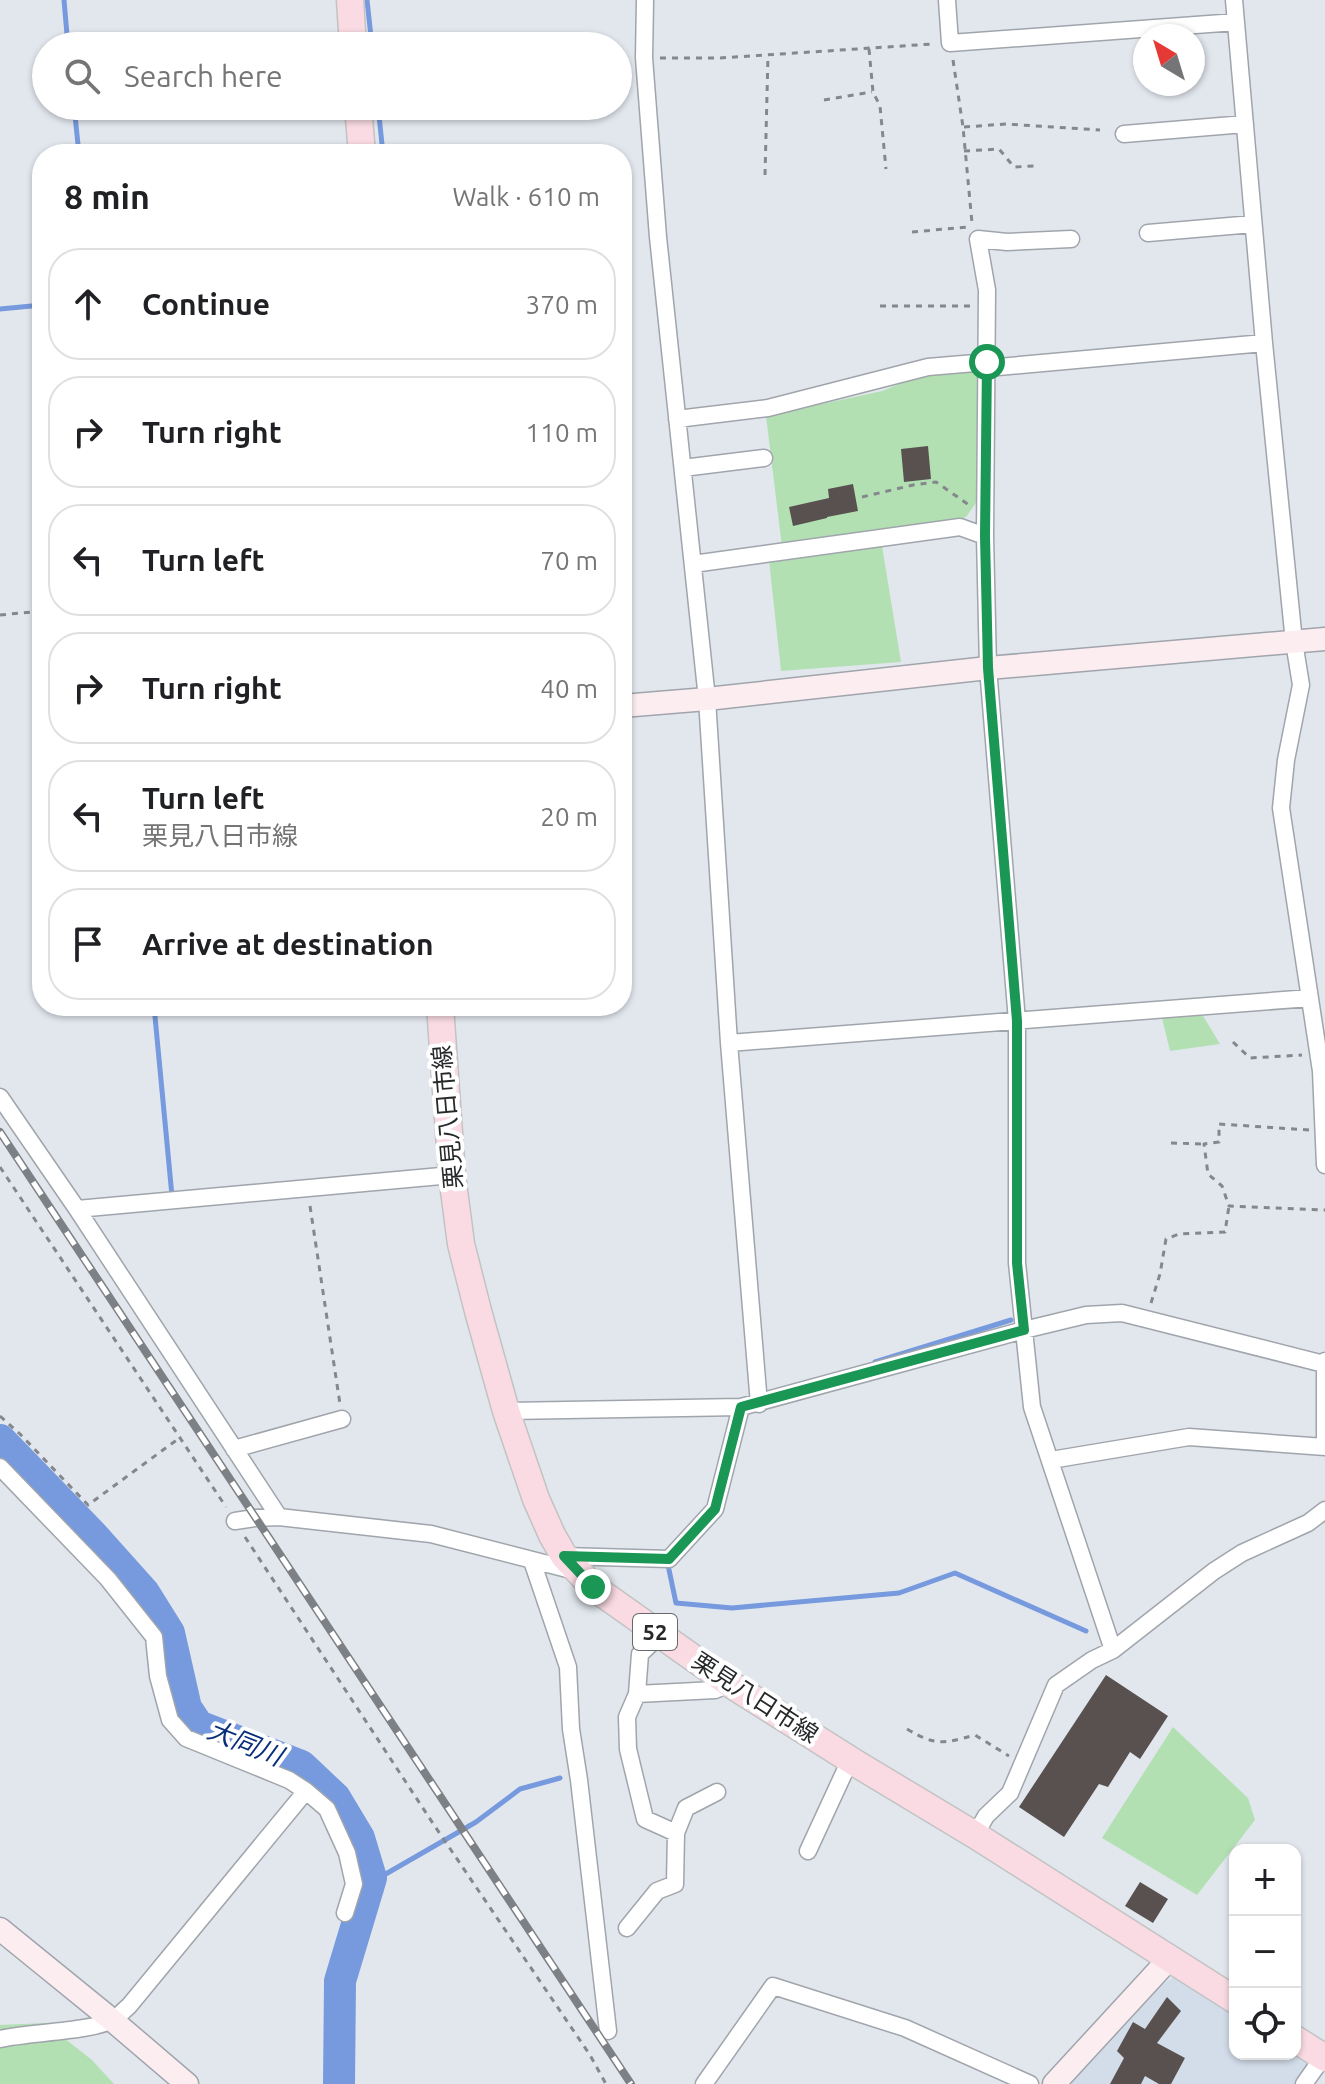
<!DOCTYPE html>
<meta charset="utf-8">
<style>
:root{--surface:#fff;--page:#f2f2f2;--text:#202124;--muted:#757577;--line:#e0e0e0}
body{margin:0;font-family:Ubuntu,"Noto Sans JP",sans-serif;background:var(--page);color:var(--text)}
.controls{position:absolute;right:24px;bottom:24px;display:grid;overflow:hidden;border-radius:16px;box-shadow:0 2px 6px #0004}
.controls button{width:72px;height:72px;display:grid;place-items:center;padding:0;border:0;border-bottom:2px solid var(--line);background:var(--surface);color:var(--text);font:40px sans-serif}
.compass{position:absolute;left:1133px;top:24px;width:72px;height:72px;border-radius:50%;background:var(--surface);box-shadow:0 2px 6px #0004;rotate:322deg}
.stop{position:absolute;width:24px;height:24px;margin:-18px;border:6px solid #1a9755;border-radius:50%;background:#fff}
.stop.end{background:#1a9755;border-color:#fff;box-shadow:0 2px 8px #0008}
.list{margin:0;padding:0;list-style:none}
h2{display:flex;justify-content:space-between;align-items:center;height:104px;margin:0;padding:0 32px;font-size:34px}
h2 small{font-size:26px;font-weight:400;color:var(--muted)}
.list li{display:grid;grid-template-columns:52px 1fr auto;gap:24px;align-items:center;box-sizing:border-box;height:112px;margin:0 16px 16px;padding:0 16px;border:2px solid var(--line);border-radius:32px}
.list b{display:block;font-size:30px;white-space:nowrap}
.list p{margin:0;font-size:26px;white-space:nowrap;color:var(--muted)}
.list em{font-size:26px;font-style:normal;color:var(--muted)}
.icon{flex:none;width:44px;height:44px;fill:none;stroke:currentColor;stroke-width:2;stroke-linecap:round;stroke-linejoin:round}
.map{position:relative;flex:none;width:1325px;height:2084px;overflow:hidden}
.search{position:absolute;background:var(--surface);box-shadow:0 2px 6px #0004;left:32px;top:32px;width:600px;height:88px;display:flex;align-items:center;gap:20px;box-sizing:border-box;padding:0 28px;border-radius:44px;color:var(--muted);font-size:30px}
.panel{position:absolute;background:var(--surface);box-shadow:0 2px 6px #0004;left:32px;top:144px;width:600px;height:872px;border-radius:32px}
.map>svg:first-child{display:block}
</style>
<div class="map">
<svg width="1325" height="2084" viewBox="0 0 1325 2084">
<rect width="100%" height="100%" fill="#e2e7ee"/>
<path fill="#d3ddea" d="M1174 1977 1235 2016V2054H1295L1308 2063 1295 2084H1069L1152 1991Z"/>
<path fill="#b3e0b3" d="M981 370V496L966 517 947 524 782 547 766 416 882 391 927 373Z
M882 546 901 662 781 671 769 560Z
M1202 1014 1220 1044 1170 1051 1162 1018Z
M1173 1727 1248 1798 1255 1820 1197 1895 1102 1838Z
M45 2023 92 2060 114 2084H0V2025Z"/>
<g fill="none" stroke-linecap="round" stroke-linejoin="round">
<path stroke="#769add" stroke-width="5" d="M64 0 68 46
M367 0 372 46
M74 106 79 154
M378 106 383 154
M0 309 42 305
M154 1006 172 1196
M875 1362 1011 1320
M668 1565 676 1603 732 1608 899 1593 955 1573 1086 1631
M371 1878 384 1875 476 1822 520 1789 560 1778"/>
<path stroke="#769add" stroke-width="32" d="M0 1440 93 1536 144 1593 169 1633 186 1708 198 1726 301 1766 335 1798 359 1838 371 1878 340 1981 339 2084"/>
</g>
<path fill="#595150" d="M928 446 931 479 904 482 901 449Z
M853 484 858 511 827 517V518L793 526 789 507 829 498 828 489Z
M1106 1675 1168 1716 1140 1759 1130 1752 1108 1787 1099 1784 1064 1837 1019 1807Z
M1140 1882 1168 1899 1153 1923 1125 1906Z
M1167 1997 1181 2011 1157 2043 1185 2058 1171 2084H1159L1145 2076 1141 2084H1110L1124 2058 1117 2051 1133 2022 1145 2029Z"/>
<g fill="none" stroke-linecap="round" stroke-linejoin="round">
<defs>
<path id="street" d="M645 0 644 58 658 237 707 699 729 1043 759 1404
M947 0 950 43 1236 22
M1234 0 1264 343 1294 642 1301 685 1286 760 1281 808 1321 1071 1325 1165
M1124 134 1245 124
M1148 233 1253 224
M1071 239 1007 242 978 239 987 290 985 536 988 668 1017 1021V1263L1032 1407 1113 1650
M987 368 1264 343
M677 419 768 408 928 367 987 362
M683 468 764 458
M693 564 960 527 985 536
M729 1043 1310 998
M0 1097 77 1209 279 1517 431 1534 575 1571
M77 1209 452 1175
M1325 1361V1447
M506 1411 741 1407 1024 1330 1086 1315 1122 1313 1324 1364
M234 1449 342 1419
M1051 1460 1189 1437 1325 1447
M0 1467 108 1579 154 1637 158 1676 170 1720 186 1738 289 1780 306 1791 129 2006C124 2010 119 2016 114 2019 93 2032 28 2032 0 2039
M235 1521 255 1518 279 1517
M564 1556 669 1559 715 1509 741 1407
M532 1561 568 1667 571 1729 579 1780 608 2031
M637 1694 715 1690 730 1684
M306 1791 327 1809 347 1853 354 1884 345 1913
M676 1833 686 1808 717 1792
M975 1835 986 1816 1010 1793 1056 1685 1092 1660 1113 1650 1214 1571 1242 1553 1308 1523 1325 1510
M808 1851 850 1760
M627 1928 657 1891 675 1884 676 1833 645 1819 628 1749 627 1717 637 1694 640 1654 660 1635
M704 2084 773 1986 905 2028 1030 2084
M1304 2084 1323 2057"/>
<path id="secondary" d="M622 706 707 699 988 668 1325 639
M0 1929 112 2020 187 2084
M1054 2084 1170 1958"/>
<path id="primary" d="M350 0 353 46
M358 106 362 154
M440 1006 452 1175 461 1244 478 1311 506 1411 536 1499 552 1535 564 1556 593 1587 730 1684 857 1764 975 1835 1235 2000
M1295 2039 1325 2058"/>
</defs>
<use href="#street" stroke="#a0a5ac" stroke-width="19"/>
<use href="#secondary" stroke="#a0a5ac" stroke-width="25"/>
<use href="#primary" stroke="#c2c3c3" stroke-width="29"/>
<path stroke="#84878c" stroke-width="3" stroke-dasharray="6 6" stroke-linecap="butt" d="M869 49 873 92 880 106 886 169
M660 58H720L932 44
M953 60 963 127 972 223
M824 100 872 92
M964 127 1006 124 1100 130
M964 151 999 149 1014 167 1034 166
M765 175 768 55
M912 232 968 227
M880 306H972
M862 497 913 485 936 482 969 505
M0 615 42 611
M1233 1042 1250 1058 1302 1055
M1309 1130 1219 1124V1142L1204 1144 1208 1174 1222 1186 1229 1206 1325 1210
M1171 1143 1203 1144
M0 1167 226 1507
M310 1206 340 1404
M1151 1303 1160 1274 1166 1239 1179 1234 1225 1232 1229 1206
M0 1416 20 1434 88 1505 178 1439
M245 1537 434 1825 590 2055 606 2084
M907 1729C936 1746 943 1744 975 1735L1009 1756"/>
<use href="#street" stroke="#fff" stroke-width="16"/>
<use href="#secondary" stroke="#fcedf1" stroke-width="22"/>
<use href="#primary" stroke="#fadbe3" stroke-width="26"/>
<defs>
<path id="rail" d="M0 1132 631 2084"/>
</defs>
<use href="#rail" stroke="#7d8185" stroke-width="8"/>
<use href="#rail" stroke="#fff" stroke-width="5" stroke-dasharray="15" stroke-linecap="butt"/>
</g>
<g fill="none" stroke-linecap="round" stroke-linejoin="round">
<path stroke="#1a9755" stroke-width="10" d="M593 1587 564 1556 669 1559 715 1509 741 1407 1024 1330 1017 1263V1021L988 668 985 536 987 362"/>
</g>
<g text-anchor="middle" stroke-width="8" stroke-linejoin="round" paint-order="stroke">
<rect fill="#fff" stroke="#67686a" stroke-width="2" x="633" y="1614" width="44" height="36" rx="6"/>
<g font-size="22" font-weight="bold" fill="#26282a">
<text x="655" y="1640">52</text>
</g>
<g font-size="24" fill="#26282a" stroke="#fff">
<text transform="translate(448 1117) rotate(-95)" y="8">栗見八日市線</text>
<text transform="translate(755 1698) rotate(33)" y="8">栗見八日市線</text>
</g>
<g font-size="26" font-style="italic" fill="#082e7b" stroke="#fff">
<text transform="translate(245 1743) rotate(22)" y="9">大同川</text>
</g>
</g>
</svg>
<div class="controls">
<button>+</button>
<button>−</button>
<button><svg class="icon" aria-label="locate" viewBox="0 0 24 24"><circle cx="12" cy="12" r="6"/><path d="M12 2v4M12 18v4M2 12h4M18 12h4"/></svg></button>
</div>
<svg class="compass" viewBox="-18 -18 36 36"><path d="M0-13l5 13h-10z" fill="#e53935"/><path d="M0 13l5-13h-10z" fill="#757577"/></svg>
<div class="stop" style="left:987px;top:362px"></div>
<div class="stop end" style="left:593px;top:1587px"></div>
<div class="search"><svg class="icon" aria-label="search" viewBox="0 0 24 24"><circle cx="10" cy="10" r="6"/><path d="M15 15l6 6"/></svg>Search here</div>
<section class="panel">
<h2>8 min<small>Walk · 610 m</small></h2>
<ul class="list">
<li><svg class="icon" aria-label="ahead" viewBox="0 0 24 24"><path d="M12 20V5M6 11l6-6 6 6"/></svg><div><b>Continue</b></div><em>370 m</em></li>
<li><svg class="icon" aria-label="right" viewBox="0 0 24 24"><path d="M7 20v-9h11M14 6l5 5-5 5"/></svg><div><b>Turn right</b></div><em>110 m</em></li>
<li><svg class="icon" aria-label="left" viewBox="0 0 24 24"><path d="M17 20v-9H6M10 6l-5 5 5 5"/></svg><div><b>Turn left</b></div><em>70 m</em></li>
<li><svg class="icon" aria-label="right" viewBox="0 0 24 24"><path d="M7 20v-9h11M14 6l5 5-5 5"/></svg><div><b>Turn right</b></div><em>40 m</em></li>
<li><svg class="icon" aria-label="left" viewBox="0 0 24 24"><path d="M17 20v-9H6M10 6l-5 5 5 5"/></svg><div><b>Turn left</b><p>栗見八日市線</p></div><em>20 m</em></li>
<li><svg class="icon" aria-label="arrive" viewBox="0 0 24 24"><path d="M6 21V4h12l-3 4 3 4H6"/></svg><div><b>Arrive at destination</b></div></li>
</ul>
</section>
</div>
